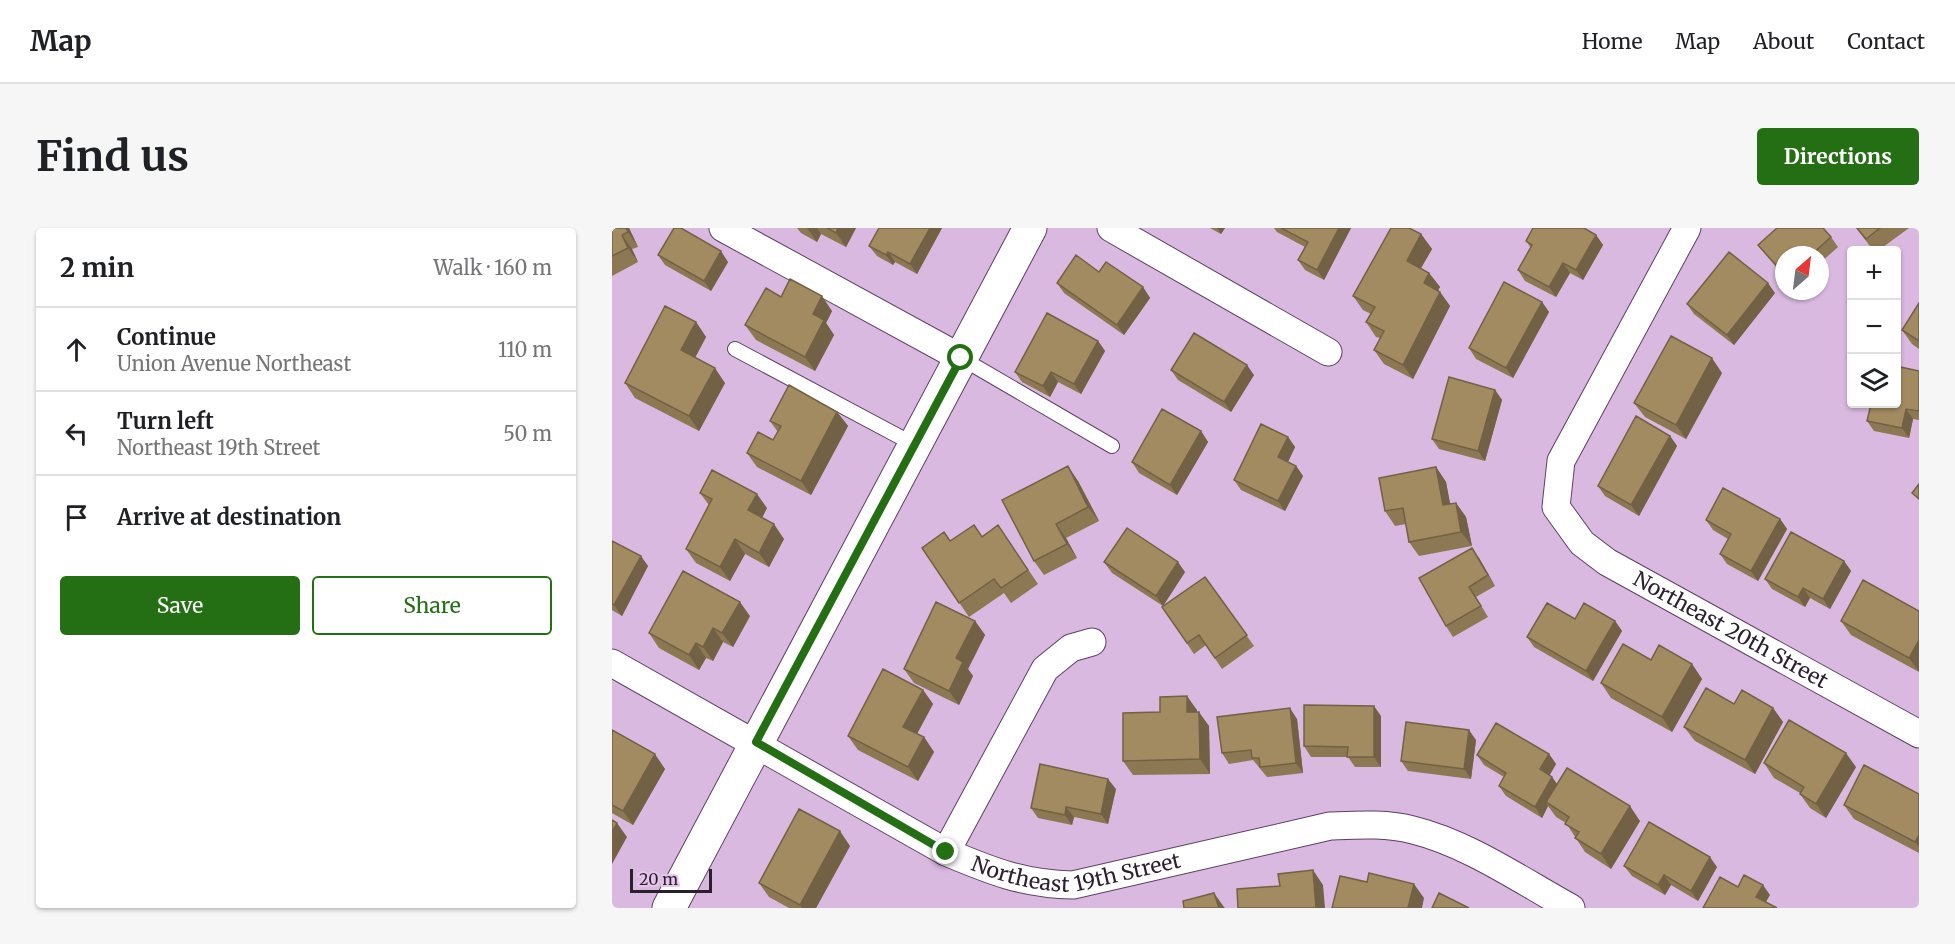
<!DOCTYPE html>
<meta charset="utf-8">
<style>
:root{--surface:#fff;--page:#f6f6f6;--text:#202124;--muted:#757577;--line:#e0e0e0;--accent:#246f13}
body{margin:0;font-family:Merriweather,serif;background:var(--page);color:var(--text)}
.controls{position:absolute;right:18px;top:18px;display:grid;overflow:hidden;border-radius:6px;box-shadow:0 2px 4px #0004}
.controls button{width:54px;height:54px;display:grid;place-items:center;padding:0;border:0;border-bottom:2px solid var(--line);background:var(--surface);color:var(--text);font:30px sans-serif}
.compass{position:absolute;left:1163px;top:18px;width:54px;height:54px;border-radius:50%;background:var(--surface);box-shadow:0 2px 4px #0004;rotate:28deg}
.scale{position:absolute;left:18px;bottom:15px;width:82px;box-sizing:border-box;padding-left:6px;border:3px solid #2c202f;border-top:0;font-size:16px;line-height:21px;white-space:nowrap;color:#2c202f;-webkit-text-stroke:4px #e6c6ed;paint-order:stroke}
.stop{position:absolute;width:18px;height:18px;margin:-14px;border:4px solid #246f13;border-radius:50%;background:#fff}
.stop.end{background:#246f13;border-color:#fff;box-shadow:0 2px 6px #0008}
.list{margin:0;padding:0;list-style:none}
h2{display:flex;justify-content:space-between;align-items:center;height:78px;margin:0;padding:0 24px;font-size:26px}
h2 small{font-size:20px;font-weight:400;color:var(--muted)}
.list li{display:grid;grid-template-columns:39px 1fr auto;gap:18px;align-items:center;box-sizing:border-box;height:84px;padding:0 24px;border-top:2px solid var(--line)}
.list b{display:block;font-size:22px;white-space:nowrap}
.list p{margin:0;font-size:20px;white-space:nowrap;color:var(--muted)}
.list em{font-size:20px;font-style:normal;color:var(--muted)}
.actions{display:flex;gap:12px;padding:18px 24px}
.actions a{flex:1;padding:14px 0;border:2px solid var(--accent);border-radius:6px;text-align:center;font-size:21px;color:var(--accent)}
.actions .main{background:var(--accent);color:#fff}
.icon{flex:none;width:33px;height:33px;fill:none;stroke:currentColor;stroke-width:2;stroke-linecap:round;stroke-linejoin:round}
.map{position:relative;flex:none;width:1307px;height:680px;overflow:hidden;border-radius:6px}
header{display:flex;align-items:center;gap:36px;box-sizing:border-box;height:84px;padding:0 30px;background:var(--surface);border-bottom:2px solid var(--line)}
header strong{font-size:28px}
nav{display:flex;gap:33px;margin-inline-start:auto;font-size:21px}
.intro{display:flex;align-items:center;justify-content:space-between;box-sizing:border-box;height:144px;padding:0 36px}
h1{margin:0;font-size:42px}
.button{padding:15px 27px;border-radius:6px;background:var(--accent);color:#fff;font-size:21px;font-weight:700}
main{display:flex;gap:36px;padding:0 36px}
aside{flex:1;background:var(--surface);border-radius:6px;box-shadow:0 2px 4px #0004}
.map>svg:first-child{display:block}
</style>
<header>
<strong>Map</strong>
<nav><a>Home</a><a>Map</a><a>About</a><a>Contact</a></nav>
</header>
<div class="intro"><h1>Find us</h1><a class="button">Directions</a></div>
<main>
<aside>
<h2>2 min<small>Walk · 160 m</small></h2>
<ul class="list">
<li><svg class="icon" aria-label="ahead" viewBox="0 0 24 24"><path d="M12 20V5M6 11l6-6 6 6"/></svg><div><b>Continue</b><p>Union Avenue Northeast</p></div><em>110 m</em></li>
<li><svg class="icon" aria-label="left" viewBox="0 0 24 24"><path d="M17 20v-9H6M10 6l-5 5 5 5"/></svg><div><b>Turn left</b><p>Northeast 19th Street</p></div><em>50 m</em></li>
<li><svg class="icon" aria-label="arrive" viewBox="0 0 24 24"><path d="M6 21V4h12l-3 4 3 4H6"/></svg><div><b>Arrive at destination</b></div></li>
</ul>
<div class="actions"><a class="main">Save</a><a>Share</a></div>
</aside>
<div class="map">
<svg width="1307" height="680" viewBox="0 0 1307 680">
<rect width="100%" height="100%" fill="#d9b9e0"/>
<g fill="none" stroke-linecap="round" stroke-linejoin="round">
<defs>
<path id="service" d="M123 121 303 217
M349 130 500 218"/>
<g id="minor">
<path d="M111 0 349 130"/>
<path d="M499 0 716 124"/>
<path id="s1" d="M1075 0 949 233 944 279 970 315 995 334 1307 506"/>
<path id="s2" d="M0 435 334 624C379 643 411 656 461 657L718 598C745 597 774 595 801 602 857 616 908 652 959 680"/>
<path d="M334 624 433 441 459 420 480 414"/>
</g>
<path id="tertiary" d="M57 680 418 0"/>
</defs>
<use href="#service" stroke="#5d4162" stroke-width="16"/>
<use href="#minor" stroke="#5d4162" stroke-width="29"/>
<use href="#tertiary" stroke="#5d4162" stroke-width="35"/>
<use href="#service" stroke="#fff" stroke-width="14"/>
<use href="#minor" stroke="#fff" stroke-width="27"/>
<use href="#tertiary" stroke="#fff" stroke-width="33"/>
</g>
<path fill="#8c7853" d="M0 0H17L26 19 20 21 26 34 0 48Z
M185 0H244L234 19 209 6 205 14 189 5Z
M330 0 305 46 283 34 281 37 265 28 257 18Z
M598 0H613L609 6Z
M662 0H739L712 52 693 42 686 32 693 19 665 4Z
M1244 0H1297L1267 22H1261Z
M809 6 820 21 809 40 817 45 828 59 825 63 828 64 838 78 801 151 772 136 762 122 768 110 764 109 754 94 759 86 751 82 741 68Z
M984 7 991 17 971 52 958 45 944 69 913 53 906 42 919 20 914 13Z
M1219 9 1226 19 1208 35V27H1172V48L1154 27 1146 17Z
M46 27 116 34 99 63 53 37Z
M487 44 531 59 538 70 512 107 452 65 445 55Z
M1163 65 1122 117 1082 86 1075 76Z
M169 69 220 83 214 95 222 107 203 143 144 112 133 97Z
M930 74 937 84 901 150 864 131 857 120Z
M1307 75V121L1300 116 1290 102Z
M84 94 94 109 83 130 113 155 87 203 23 170 13 155Z
M486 113 493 123 469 166 446 154 438 169 410 154 403 144Z
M559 142 642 147 619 184 566 152Z
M1307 143V192L1301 191 1297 210 1262 203 1255 193Z
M1110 145 1074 211 1033 189 1022 175Z
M883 162 890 172 873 233 827 221 820 211Z
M225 184 236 198 199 267 145 239 135 225 161 212 166 204 158 193Z
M589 203 596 214 565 267 527 245 520 234Z
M1058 208 1065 218 1027 288 993 268 986 258Z
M676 209 683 219 676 234 684 238 691 248 673 283 629 262 622 252Z
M824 239 834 254 838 276 844 275 854 289 860 318 807 328 797 314 794 296 783 298 773 283Z
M466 253 487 293 454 310 465 330 432 347 422 333Z
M88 265 155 280 150 290 172 311 157 339 133 326 118 353 84 335 74 321 97 277Z
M1168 291 1175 301 1146 353 1115 336 1108 326 1116 311 1101 302 1094 292Z
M386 297 426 356 399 375 392 365 357 389 310 320 338 312 370 308Z
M0 313 36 338 10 388 0 382Z
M867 330 883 358 864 369 876 389 841 409 834 398Z
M1232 333 1239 343 1218 381 1198 370 1193 379 1160 361 1153 351Z
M492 334 573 344 551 378 500 345Z
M593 349 642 418 610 441 594 417 582 426 550 379Z
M1251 352 1307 444 1239 407 1229 393Z
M138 388 121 419 111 414 101 433 94 430 87 442 47 420 37 405Z
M963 391 1003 393 1010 403 981 453 922 419 915 409Z
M363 393 373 407 356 441 361 448 347 477 302 455 292 441Z
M1039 432 1080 436 1090 451 1060 504 999 470 989 455Z
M311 462 321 476 305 506 312 509 322 524 306 553 246 522 236 508Z
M1122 476 1161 480 1171 494 1143 546 1083 513 1072 499Z
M585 482V484L597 498 598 546 521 547 511 533 548 484Z
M769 488V539H743L736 529H699L692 518Z
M685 491 691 545 655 549 641 532 617 536 610 525Z
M0 502 53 541 21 597 0 585Z
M864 512 859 551 796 543 789 533Z
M937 526 944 536 937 547 940 549 945 556 1028 593 999 641 973 624 954 595 944 589 936 578 930 590 894 568 887 558 892 549 872 537 865 527Z
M1152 535 1244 539 1214 590 1198 580 1188 566V565L1162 550Z
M504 561 496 596 462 589 460 597 426 590 419 580Z
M1307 566V625L1242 591 1232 577Z
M238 618 204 680H177L157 669 147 655Z
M1012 638 1105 639 1086 673 1059 657 1053 667 1020 648Z"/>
<path fill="#726144" d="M14 0H17L26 19 16 4Z
M195 0H205L209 6 205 14Z
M226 0H244L234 19 224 5Z
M318 0H330L305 46 298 36Z
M605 0H613L609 6Z
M727 0H739L712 52 705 42Z
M809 6 820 21 805 47 795 33Z
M10 7 20 21 26 34 16 20Z
M984 7 991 17 971 52 964 42Z
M109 23 116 34 99 63 92 53Z
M276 24 283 34 281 37 274 27Z
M951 35 958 45 944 69 937 59Z
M817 45 828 59 822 70 812 55Z
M1156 55 1163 65 1122 117 1115 107Z
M531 59 538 70 512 107 505 97Z
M828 64 838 78 801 151 791 137Z
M210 68 220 83 214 95 222 107 203 143 193 129 201 86Z
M930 74 937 84 901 150 894 140Z
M84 94 94 109 79 137 69 122Z
M486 113 493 123 469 166 462 156Z
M1100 130 1110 145 1074 211 1064 197Z
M635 137 642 147 619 184 612 174Z
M103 140 113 155 87 203 77 188Z
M439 144 446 154 438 169 431 158Z
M883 162 890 172 873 233 866 223Z
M1294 181 1301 191 1297 210 1290 200Z
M225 184 236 198 199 267 189 253Z
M589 203 596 214 565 267 558 257Z
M1058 208 1065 218 1027 288 1019 277Z
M676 209 683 219 673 240 666 229Z
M456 238 466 253 487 293 476 279Z
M684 238 691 248 673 283 666 273Z
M824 239 834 254 841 291 831 277Z
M145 266 155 280 146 297 136 282Z
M844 275 854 289 860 318 849 304Z
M1168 291 1175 301 1146 353 1139 343Z
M162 296 172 311 157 339 147 325Z
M444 296 454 310 465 330 455 316Z
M123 311 133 326 118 353 108 339Z
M860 320 867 330 883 358 876 347Z
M29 328 36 338 10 388 2 377Z
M1232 333 1239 343 1218 381 1211 371Z
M566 334 573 344 551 378 544 368Z
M1191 360 1198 370 1193 379 1186 369Z
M128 374 138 388 121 419 110 405Z
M363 393 373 407 356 441 361 448 347 477 337 463 344 430Z
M1003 393 1010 403 981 453 974 443Z
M101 400 111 414 101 433 91 419Z
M1307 412V444L1297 430Z
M84 415 94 430 87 442 77 427Z
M1080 436 1090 451 1060 504 1050 489Z
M311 462 321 476 301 513 291 499Z
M575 468 585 482V498L575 484Z
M762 478 769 488V539L762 529Z
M678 480 685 491 691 545 684 535Z
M1161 480 1171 494 1143 546 1133 532Z
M587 484 597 498 598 546 588 531Z
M857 502 864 512 859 551 852 541Z
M312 509 322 524 306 553 296 539Z
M1234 525 1244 539 1214 590 1204 576Z
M43 526 53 541 21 597 11 583Z
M937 526 944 536 935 552 928 541Z
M940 549 947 559 934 574 936 578 930 590 923 579Z
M496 551 504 561 496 596 489 586Z
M1018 578 1028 593 999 641 989 626Z
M454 579 462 589 460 597 453 587Z
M5 595 15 609 0 636V604Z
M228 603 238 618 204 680H190L188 677Z
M1307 607V619L1303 614Z
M1098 629 1105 639 1086 673 1079 663Z
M701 642 711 657 713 680H704Z
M1052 647 1059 657 1053 667 1046 657Z
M802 656 812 670 810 680H796Z
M1151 657 1158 667 1151 679 1144 669Z
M602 665 612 679 613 680H607Z"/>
<path fill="#a38b61" stroke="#726144" stroke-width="1.5" d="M0 0H14L16 4 10 7 16 20 0 28Z
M62 0H69L109 23 92 53 46 27Z
M215 0H226L224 5Z
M267 0H318L298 36 276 24 274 27 257 18Z
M669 0H727L705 42 686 32 696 14Z
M779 0H797L809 6 795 33 817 45 812 55 828 64 791 137 762 122 772 103 754 94 763 79 741 68Z
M921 0H972L984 7 964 42 951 35 937 59 906 42 920 17 914 13Z
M1165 0H1211L1219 9 1199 27H1172V46L1146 17Z
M1245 0H1268L1254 11Z
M1117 24 1156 55 1115 107 1075 76Z
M464 27 487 44 494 34 531 59 505 97 445 55Z
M178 51 210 68 201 86 212 92 193 129 133 97 154 60 169 69Z
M892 54 930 74 894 140 857 120Z
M1307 75V113L1290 102Z
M53 78 84 94 69 122 103 140 77 188 13 155Z
M435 85 486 113 462 156 439 144 431 158 403 144Z
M582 105 635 137 612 174 559 142Z
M1059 108 1100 130 1064 197 1022 175Z
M1284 138 1307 143V183L1294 181 1290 200 1255 193 1259 176H1284Z
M837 149 883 162 866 223 820 211Z
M177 157 225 184 189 253 135 225 146 204 161 212 169 198 158 193Z
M550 181 589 203 558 257 520 234Z
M1024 188 1058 208 1019 277 986 258Z
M649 196 676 209 666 229 684 238 666 273 622 252Z
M456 238 476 279 444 296 455 316 422 333 390 272Z
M824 239 831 277 844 275 849 304 797 314 791 280 773 283 767 250Z
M100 242 145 266 136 282 162 296 147 325 123 311 108 339 74 321 100 271 88 265Z
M1307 256V271L1300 265Z
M1111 260 1168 291 1139 343 1108 326 1119 306 1094 292Z
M362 297 370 309 386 297 416 342 389 360 382 351 347 375 310 320 332 304 338 313Z
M515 300 566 334 544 368 492 334Z
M1179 304 1232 333 1211 371 1191 360 1186 369 1153 351Z
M0 313 29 328 2 377 0 376Z
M860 320 876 347 857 359 869 378 834 398 807 350Z
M71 343 128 374 110 405 101 400 91 419 84 415 77 427 37 405Z
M593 349 635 407 603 430 587 407 575 415 550 379Z
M1251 352 1307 383V412L1297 430 1229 393Z
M324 374 363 393 344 430 351 434 337 463 292 441Z
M935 375 963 391 972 375 1003 393 974 443 915 409Z
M1011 416 1039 432 1047 417 1080 436 1050 489 989 455Z
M271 441 311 462 291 499 312 509 296 539 236 508Z
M1094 460 1122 476 1130 462 1161 480 1133 532 1072 499Z
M575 468V484H587L588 531 511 533V485L548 484V469Z
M692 477 762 478V529H735L736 519 692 518Z
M678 480 684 535 648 539 647 530H640L639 522 610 525 605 489Z
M1177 492 1234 525 1204 576 1188 566 1192 559 1152 535Z
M794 494 857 502 852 541 789 533Z
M884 495 937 526 928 541 940 549 923 579 887 558 894 545 865 527Z
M0 502 43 526 11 583 0 577Z
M428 536 496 551 489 586 454 579 453 587 419 580Z
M1252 537 1307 566V607L1303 614 1232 577Z
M955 540 1018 578 989 626 963 610 967 604 953 596 957 589 934 574Z
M187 581 228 603 188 677 147 655Z
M0 592 5 595 0 604Z
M1037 594 1098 629 1079 663 1052 647 1046 657 1012 638Z
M701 642 704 680H626L625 661 668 658 666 646Z
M757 645 802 656 796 680H720L728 648 755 654Z
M1132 647 1151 657 1144 669 1165 680H1091L1108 649 1126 659Z
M602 665 607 680H572L571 673Z
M827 665 857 680H820Z"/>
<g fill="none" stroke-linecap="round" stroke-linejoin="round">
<path stroke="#246f13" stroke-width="8" d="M334 624 144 514 349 130"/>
</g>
<g text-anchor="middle" stroke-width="4.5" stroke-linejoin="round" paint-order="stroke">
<g font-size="21" fill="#2c202f" stroke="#e6c6ed">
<text dy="7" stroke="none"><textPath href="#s1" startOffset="528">Northeast 20th Street</textPath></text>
<text dy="7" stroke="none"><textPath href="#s2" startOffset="519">Northeast 19th Street</textPath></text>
</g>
</g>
</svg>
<div class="controls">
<button>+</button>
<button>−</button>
<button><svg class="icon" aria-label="layers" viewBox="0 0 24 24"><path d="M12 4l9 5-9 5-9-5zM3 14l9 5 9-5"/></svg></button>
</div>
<svg class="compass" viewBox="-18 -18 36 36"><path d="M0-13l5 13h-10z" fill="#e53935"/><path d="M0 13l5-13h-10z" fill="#757577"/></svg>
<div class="scale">20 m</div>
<div class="stop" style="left:349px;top:130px"></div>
<div class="stop end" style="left:334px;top:624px"></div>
</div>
</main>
